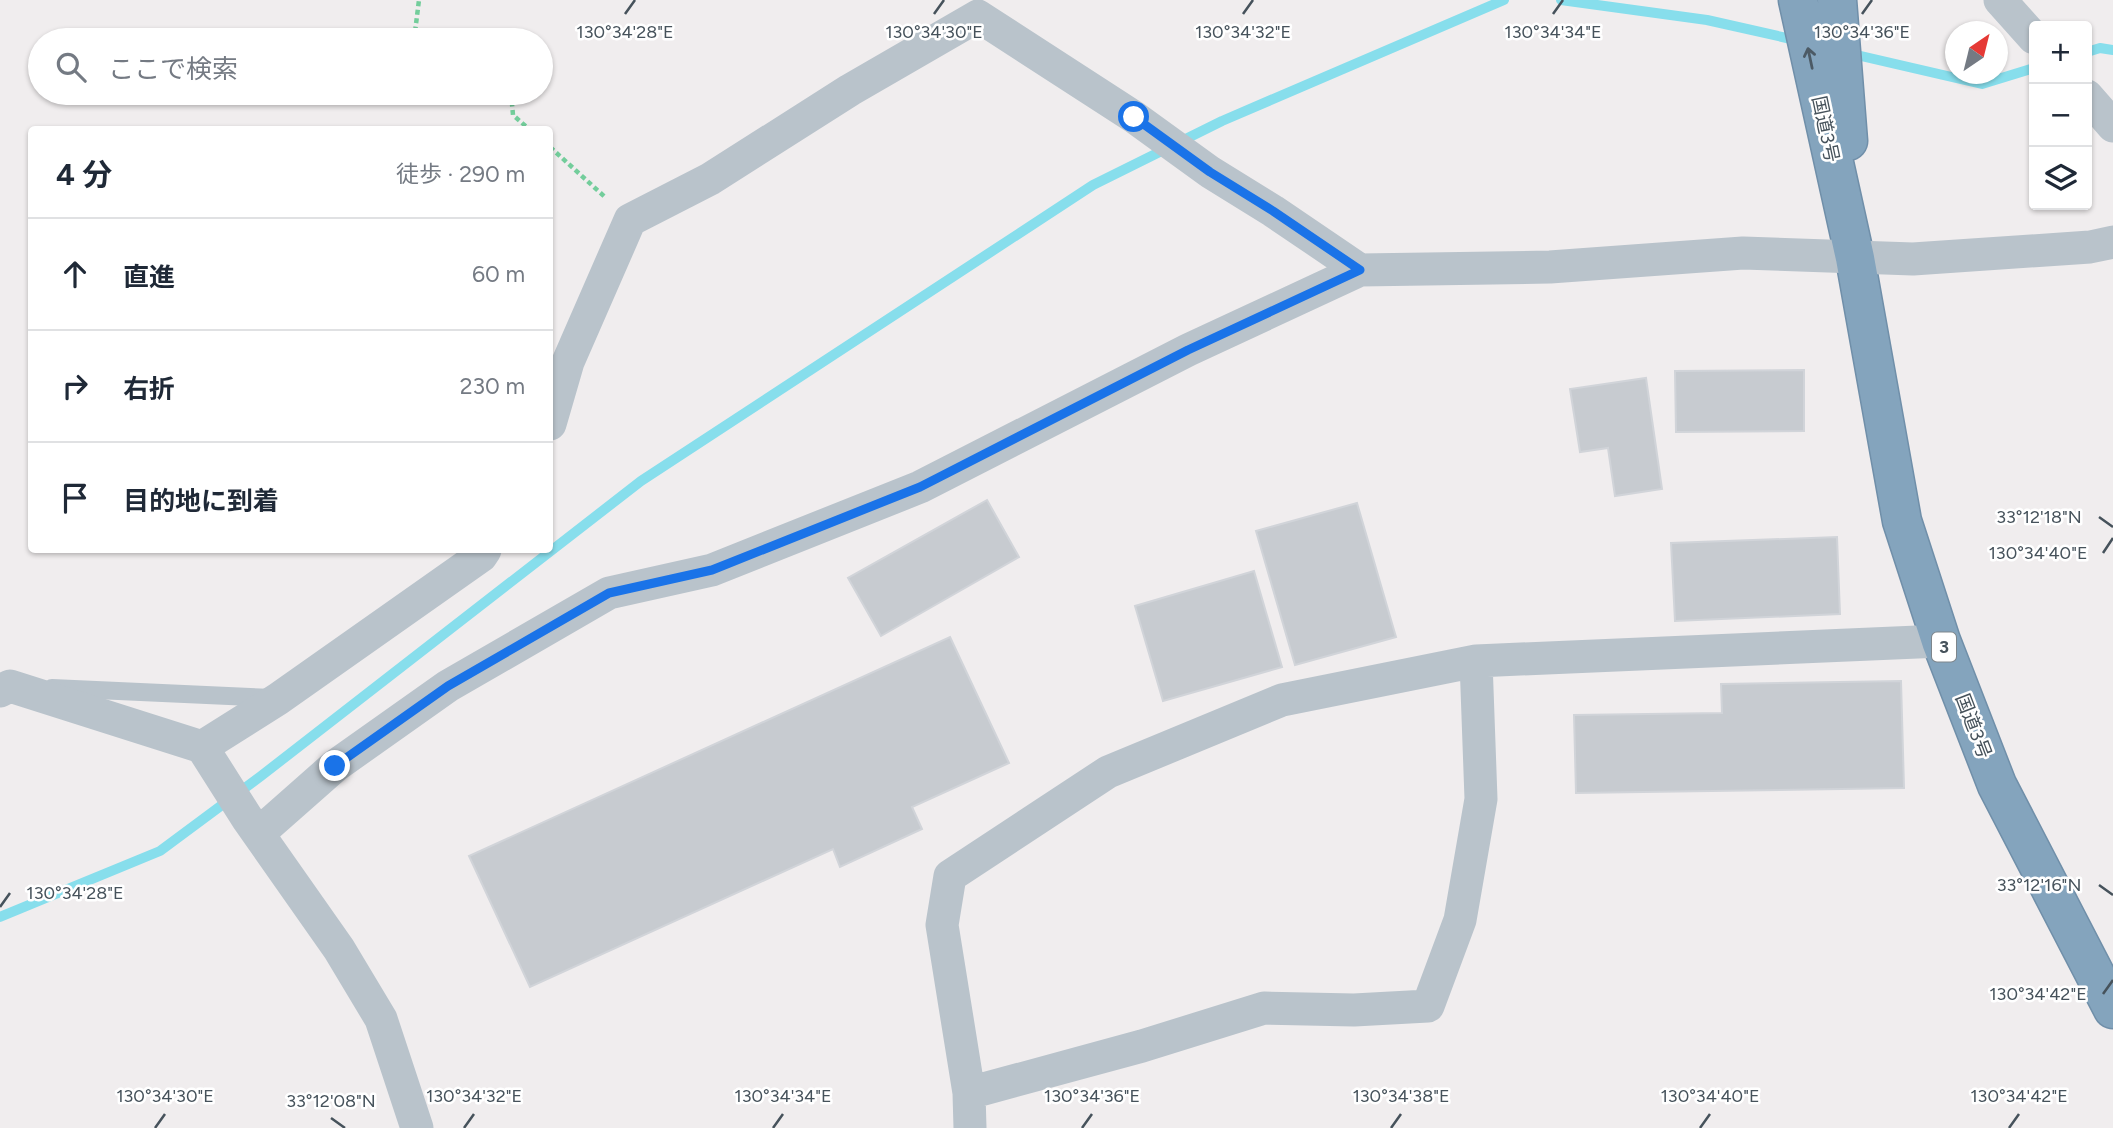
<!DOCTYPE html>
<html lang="ja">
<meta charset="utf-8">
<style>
:root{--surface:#fff;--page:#f2f2f3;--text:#1f2937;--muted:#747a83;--line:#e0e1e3}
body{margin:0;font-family:Figtree,"Noto Sans JP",sans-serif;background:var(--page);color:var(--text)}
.controls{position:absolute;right:21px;top:21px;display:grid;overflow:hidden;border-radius:7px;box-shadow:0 2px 5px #0004}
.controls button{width:63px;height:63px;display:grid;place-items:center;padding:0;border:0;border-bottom:2px solid var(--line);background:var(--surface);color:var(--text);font:35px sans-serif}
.compass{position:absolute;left:1945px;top:21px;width:63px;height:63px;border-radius:50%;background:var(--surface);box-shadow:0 2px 5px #0004;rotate:35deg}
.stop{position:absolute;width:21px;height:21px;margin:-16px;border:5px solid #1a73e8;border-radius:50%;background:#fff}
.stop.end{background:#1a73e8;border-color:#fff;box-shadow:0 2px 7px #0008}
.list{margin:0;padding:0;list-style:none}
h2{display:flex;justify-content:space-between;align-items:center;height:91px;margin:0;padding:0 28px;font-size:30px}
h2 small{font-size:23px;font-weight:400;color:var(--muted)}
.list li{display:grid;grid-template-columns:46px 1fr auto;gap:21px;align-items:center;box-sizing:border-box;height:112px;padding:0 28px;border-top:2px solid var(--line)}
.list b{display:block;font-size:26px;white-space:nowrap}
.list em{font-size:23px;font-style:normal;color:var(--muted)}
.icon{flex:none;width:38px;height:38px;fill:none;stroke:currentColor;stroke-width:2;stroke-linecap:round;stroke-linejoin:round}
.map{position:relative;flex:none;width:2113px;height:1128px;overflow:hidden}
.search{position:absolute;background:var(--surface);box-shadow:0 2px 5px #0004;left:28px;top:28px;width:525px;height:77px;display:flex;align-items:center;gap:18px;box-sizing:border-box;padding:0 24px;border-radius:38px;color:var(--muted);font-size:26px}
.panel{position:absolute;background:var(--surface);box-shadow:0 2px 5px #0004;left:28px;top:126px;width:525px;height:427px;border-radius:7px}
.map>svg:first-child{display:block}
</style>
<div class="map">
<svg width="2113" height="1128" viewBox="0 0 2113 1128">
<rect width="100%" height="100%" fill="#f0edee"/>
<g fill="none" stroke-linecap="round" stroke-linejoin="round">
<path stroke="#87deec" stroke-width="10" d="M1561 0 1707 20 1800 41
M2087 52 2100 48 2113 50
M1848 53 1982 84 2034 68
M0 917 160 851 261 776 641 481 1093 185 1222 121 1504 0"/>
</g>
<path fill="#c7cbd0" stroke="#d1d4d9" stroke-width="2" d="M1804 370V431L1676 432 1675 371Z
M1646 378 1662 489 1615 496 1608 448 1580 452 1570 389Z
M987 500 1019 557 881 636 848 578Z
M1357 503 1396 637 1295 665 1256 531Z
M1837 537 1840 614 1675 621 1671 543Z
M1254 571 1282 667 1163 701 1135 606Z
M950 637 1009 763 912 807 922 829 840 867 833 849 530 987 469 856Z
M1901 681 1904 788 1576 793 1574 715 1722 713 1721 684Z"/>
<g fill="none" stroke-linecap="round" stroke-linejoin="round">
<defs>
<path id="highway" d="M1798 0 1855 258 1902 521 1941 641 1997 785 2113 1009
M1837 0 1848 141"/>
</defs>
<use href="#highway" stroke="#708fa9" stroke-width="41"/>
<path stroke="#73cd9b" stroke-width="4.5" stroke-dasharray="5 3.5" stroke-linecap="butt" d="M414 40 419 0
M511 93 513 115 530 130
M550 147 606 198"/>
<path stroke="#b9c3cb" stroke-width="18" d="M52 688 273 698"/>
<path stroke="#b9c3cb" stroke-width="33" d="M2000 0 2034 38
M2087 96 2113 126
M550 424 568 362 630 220 710 179 850 90 978 16 1134 117 1210 172 1273 211 1360 270
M0 691 10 686 202 747 247 818 339 949 381 1019 417 1128
M202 747 278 699 481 556 485 550
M259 833 335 766 448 686 609 593 712 570 920 487 1188 350 1360 270 1550 267 1743 253 1913 259 2090 247 2113 242
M969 1093 1142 1046 1264 1008 1354 1010 1428 1006 1460 920 1481 799 1476 661
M970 1128 969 1093 942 925 950 876 1108 772 1282 700 1476 661 1941 641"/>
<use href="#highway" stroke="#84a4bd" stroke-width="38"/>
</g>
<defs><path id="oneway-shaft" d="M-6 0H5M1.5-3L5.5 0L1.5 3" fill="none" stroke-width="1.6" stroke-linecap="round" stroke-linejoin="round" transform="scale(1.75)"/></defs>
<use stroke="#4c5a65" href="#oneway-shaft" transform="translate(1810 58) rotate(-102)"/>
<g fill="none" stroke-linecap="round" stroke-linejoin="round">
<path stroke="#1a73e8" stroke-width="9" d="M335 766 448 686 609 593 712 570 920 487 1188 350 1360 270 1273 211 1210 172 1134 117"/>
</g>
<path fill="none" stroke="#46525b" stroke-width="2.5" d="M625 14 635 0M934 14 944 0M1243 14 1253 0M1553 14 1563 0M1862 14 1872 0M2099 517 2113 527M2103 553 2113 538M2099 885 2113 895M0 907 10 893M2103 994 2113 980M331 1118 345 1128M155 1128 165 1114M464 1128 474 1114M773 1128 783 1114M1082 1128 1092 1114M1391 1128 1401 1114M1700 1128 1710 1114M2009 1128 2019 1114"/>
<g text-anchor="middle" stroke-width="5" stroke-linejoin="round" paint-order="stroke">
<rect fill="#fff" stroke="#7e868c" stroke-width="2" x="1932" y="632.5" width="24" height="29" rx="5"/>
<g font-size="18" font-weight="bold" fill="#46525b">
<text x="1944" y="653">3</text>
</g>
<g font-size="19" fill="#46525b" stroke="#fff">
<text transform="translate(1826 129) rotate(78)" y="7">国道3号</text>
<text transform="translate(1974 726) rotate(69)" y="7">国道3号</text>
</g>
</g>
<g font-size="18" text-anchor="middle" fill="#46525b" stroke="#fff" stroke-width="5" stroke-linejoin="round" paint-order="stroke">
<text x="625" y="38">130°34'28"E</text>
<text x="934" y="38">130°34'30"E</text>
<text x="1243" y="38">130°34'32"E</text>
<text x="1553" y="38">130°34'34"E</text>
<text x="1862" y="38">130°34'36"E</text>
<text x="2039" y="523">33°12'18"N</text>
<text x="2038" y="559">130°34'40"E</text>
<text x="2039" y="891">33°12'16"N</text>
<text x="75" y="899">130°34'28"E</text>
<text x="2038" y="1000">130°34'42"E</text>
<text x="165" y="1102">130°34'30"E</text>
<text x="474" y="1102">130°34'32"E</text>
<text x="783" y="1102">130°34'34"E</text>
<text x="1092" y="1102">130°34'36"E</text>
<text x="1401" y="1102">130°34'38"E</text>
<text x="1710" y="1102">130°34'40"E</text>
<text x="2019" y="1102">130°34'42"E</text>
<text x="331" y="1107">33°12'08"N</text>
</g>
</svg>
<div class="controls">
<button>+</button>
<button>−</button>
<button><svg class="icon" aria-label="layers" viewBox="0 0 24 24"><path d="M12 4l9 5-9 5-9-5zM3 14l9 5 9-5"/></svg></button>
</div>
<svg class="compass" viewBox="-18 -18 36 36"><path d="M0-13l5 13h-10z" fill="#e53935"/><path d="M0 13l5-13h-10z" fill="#747a83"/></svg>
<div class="stop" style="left:1134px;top:117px"></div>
<div class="stop end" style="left:335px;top:766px"></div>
<div class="search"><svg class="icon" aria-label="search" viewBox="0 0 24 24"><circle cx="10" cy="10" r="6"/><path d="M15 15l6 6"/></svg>ここで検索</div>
<section class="panel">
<h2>4 分<small>徒歩 · 290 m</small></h2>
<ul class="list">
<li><svg class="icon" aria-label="ahead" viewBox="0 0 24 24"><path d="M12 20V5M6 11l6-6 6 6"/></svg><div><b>直進</b></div><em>60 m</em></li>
<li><svg class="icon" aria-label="right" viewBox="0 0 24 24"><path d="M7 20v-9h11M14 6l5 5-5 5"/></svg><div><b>右折</b></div><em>230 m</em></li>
<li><svg class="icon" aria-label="arrive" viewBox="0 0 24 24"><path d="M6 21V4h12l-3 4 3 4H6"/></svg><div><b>目的地に到着</b></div></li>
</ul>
</section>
</div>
